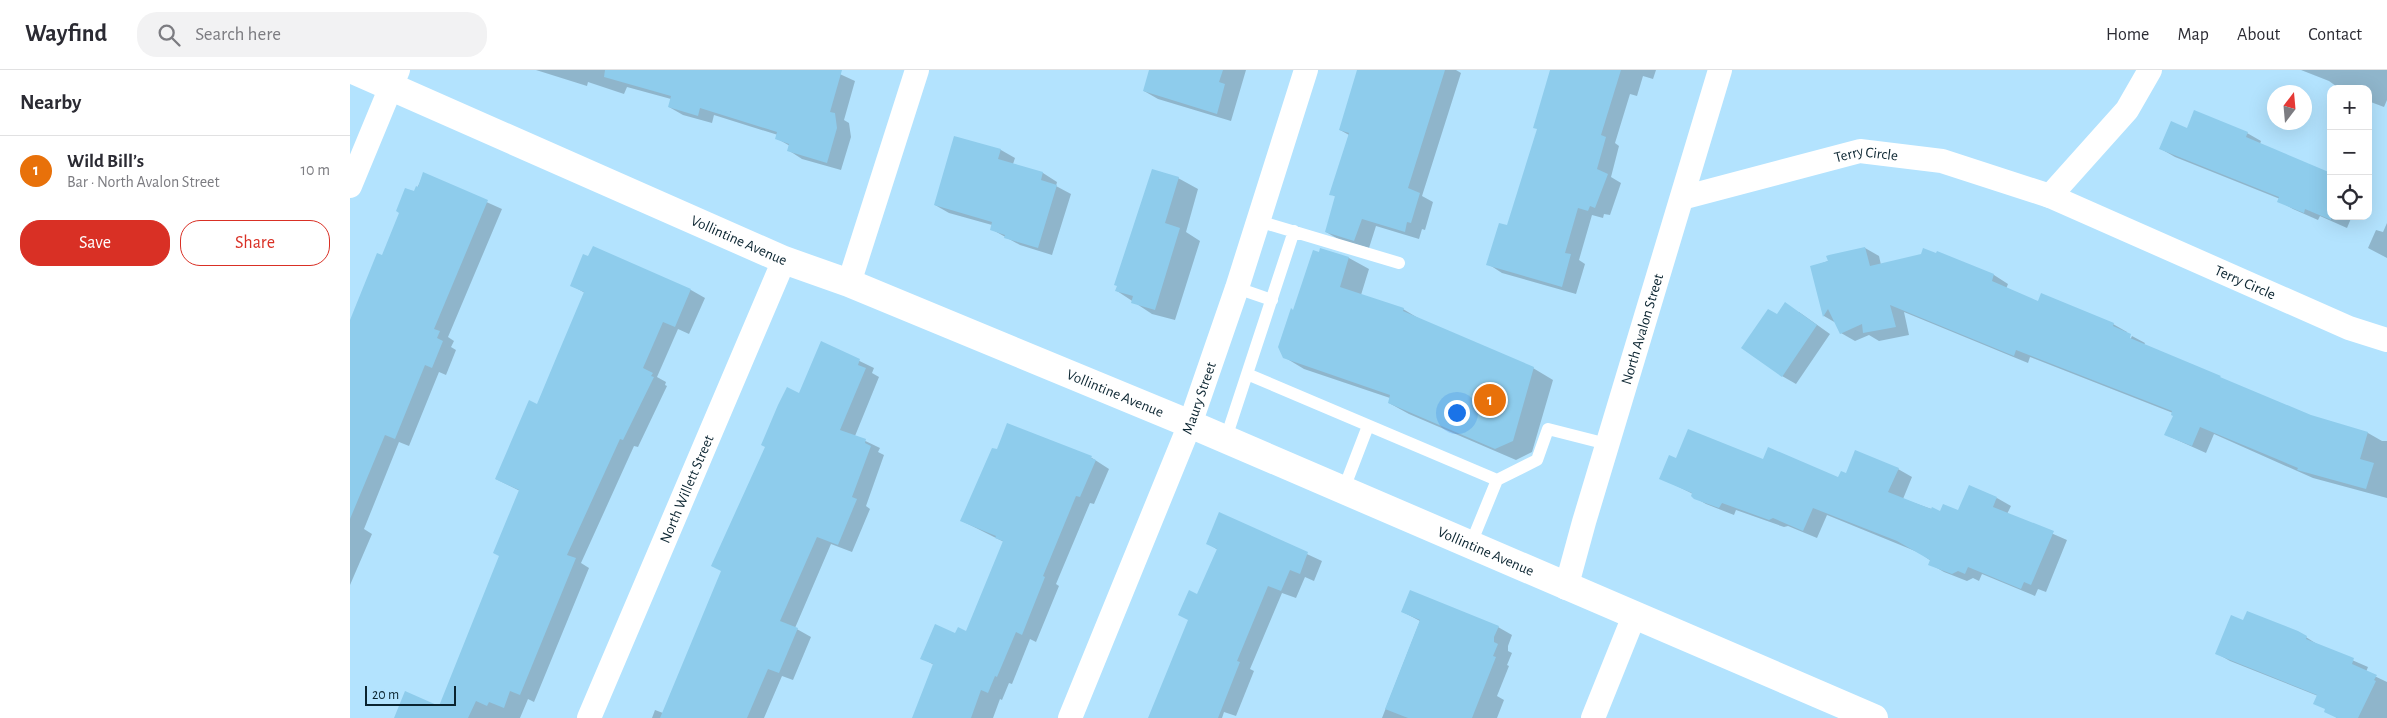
<!DOCTYPE html>
<meta charset="utf-8">
<style>
:root{--surface:#fff;--page:#f2f2f3;--text:#2b2b33;--muted:#7c7c81;--line:#e1e1e2;--accent:#d93025}
body{margin:0;font-family:"Alegreya Sans",sans-serif;background:var(--page);color:var(--text)}
.controls{position:absolute;right:15px;top:15px;display:grid;overflow:hidden;border-radius:10px;box-shadow:0 5px 20px #0002}
.controls button{width:45px;height:45px;display:grid;place-items:center;padding:0;border:0;border-bottom:1px solid var(--line);background:var(--surface);color:var(--text);font:25px sans-serif}
.compass{position:absolute;left:1917px;top:15px;width:45px;height:45px;border-radius:50%;background:var(--surface);box-shadow:0 5px 20px #0002;rotate:16deg}
.scale{position:absolute;left:15px;bottom:12px;width:91px;box-sizing:border-box;padding-left:5px;border:2px solid #0a2430;border-top:0;font-size:14px;line-height:18px;white-space:nowrap;color:#0a2430;-webkit-text-stroke:4px #b3e3fe;paint-order:stroke}
.you{position:absolute;left:1106px;top:342px;width:18px;height:18px;margin:-12px;border:4px solid #fff;border-radius:50%;background:#1a73e8;box-shadow:0 0 0 8px #1a73e833}
.badge{display:grid;place-items:center;width:32px;height:32px;border-radius:50%;background:var(--accent);color:#fff;font-size:16px;font-weight:700}
.pin{position:absolute;translate:-50% -50%;border:2px solid #fff;box-shadow:0 1px 5px #0006}
.list{margin:0;padding:0;list-style:none}
h2{display:flex;justify-content:space-between;align-items:center;height:65px;margin:0;padding:0 20px;font-size:21px}
h2 small{font-size:16px;font-weight:400;color:var(--muted)}
.list li{display:grid;grid-template-columns:32px 1fr auto;gap:15px;align-items:center;box-sizing:border-box;height:70px;padding:0 20px;border-top:1px solid var(--line)}
.list b{display:block;font-size:19px;white-space:nowrap}
.list p{margin:0;font-size:16px;white-space:nowrap;color:var(--muted)}
.list em{font-size:16px;font-style:normal;color:var(--muted)}
.actions{display:flex;gap:10px;padding:15px 20px}
.actions a{flex:1;padding:11px 0;border:1px solid var(--accent);border-radius:20px;text-align:center;font-size:18px;color:var(--accent)}
.actions .main{background:var(--accent);color:#fff}
.icon{flex:none;width:28px;height:28px;fill:none;stroke:currentColor;stroke-width:2;stroke-linecap:round;stroke-linejoin:round}
.map{position:relative;flex:none;width:2037px;height:648px;overflow:hidden}
header{display:flex;align-items:center;gap:30px;box-sizing:border-box;height:70px;padding:0 25px;background:var(--surface);border-bottom:1px solid var(--line)}
header strong{font-size:24px}
nav{display:flex;gap:28px;margin-inline-start:auto;font-size:18px}
.search{width:350px;height:45px;background:var(--page);display:flex;align-items:center;gap:12px;box-sizing:border-box;padding:0 18px;border-radius:20px;color:var(--muted);font-size:19px}
main{display:flex}
aside{flex:1;background:var(--surface)}
.map>svg:first-child{display:block}
</style>
<header>
<strong>Wayfind</strong>
<div class="search"><svg class="icon" aria-label="search" viewBox="0 0 24 24"><circle cx="10" cy="10" r="6"/><path d="M15 15l6 6"/></svg>Search here</div>
<nav><a>Home</a><a>Map</a><a>About</a><a>Contact</a></nav>
</header>
<main>
<aside>
<h2>Nearby<small></small></h2>
<ul class="list">
<li><span class="badge" style="background:#e8710a">1</span><div><b>Wild Bill’s</b><p>Bar · North Avalon Street</p></div><em>10 m</em></li>
</ul>
<div class="actions"><a class="main">Save</a><a>Share</a></div>
</aside>
<div class="map">
<svg width="2037" height="648" viewBox="0 0 2037 648">
<rect width="100%" height="100%" fill="#b3e3fe"/>
<path fill="#0003" d="M186 0H481L505 11 494 50 499 53 501 67 491 100 452 89 438 80 440 76 426 68 428 65 364 45 362 53 333 45 319 37 321 29 277 17 274 24 238 12 237 16Z
M800 0H896L881 51 808 29 794 21Z
M1008 0H1106L1111 3 1072 126 1083 132 1075 160 1072 159 1069 169 1026 156 1019 178 990 170 976 162 986 127 981 124 999 65 990 60Z
M1216 0H1306L1303 9 1293 6 1287 26 1280 24 1265 73 1269 76 1261 107 1271 113 1260 145 1254 144 1253 148 1242 145 1229 190 1235 194 1226 224 1152 203 1138 194 1158 157Z
M1951 0H2037V30L2034 37 2018 31V19H1990L1979 11Z
M1838 59 1897 63 1911 71 1910 74 1981 146H2002L1997 158 1970 146 1968 150 1943 139 1929 131 1930 129 1825 87 1811 79Z
M605 67 651 80 665 88 663 94 693 103 707 112 706 116 721 124 702 185 670 175 641 159 642 155 599 143 585 135Z
M74 104 152 139 98 267 104 271 101 277 106 280 96 305 89 302 59 376 49 372 14 459 22 464 0 515V254Z
M828 108 848 119 836 162 850 171 825 250 802 244 767 221Z
M2037 153V188L2018 178 2026 160 2033 162Z
M1515 178 1529 186 1531 195 1586 185 1588 183 1644 205 1658 214 1656 219 1689 232 1763 254 1777 262 1778 274 1782 266 1795 273 1794 275 1883 314 1961 347 2018 363 2032 371H2037V428L1963 408 1864 364 1856 383 1816 365 1824 346 1823 343 1680 287 1678 293 1554 242 1559 265 1529 271 1519 265 1505 271 1491 263 1486 253 1474 246 1461 197Z
M971 180 999 188 1019 199 1011 225 1053 239 1073 251 1183 298 1203 310 1182 382 1166 390 1059 344 1039 333 1040 328 954 299 934 287 944 241Z
M221 215 341 220 355 228 339 264 328 259 307 307 316 312 315 315 317 316 288 377 284 376 231 493 239 498 184 632 178 629 170 648H45L90 637 150 486 170 421 146 409 188 336 235 223Z
M1449 242 1480 264 1446 314 1432 306 1427 246Z
M472 273 524 298 522 303 529 307 505 366 530 378 528 382 534 385 516 436 520 439 502 482 481 474 445 558 461 567 443 610 432 606 414 648H302L305 640 313 643Z
M658 355 742 388 759 399 744 434 740 433 706 514 709 516 686 572 680 569 662 614 659 613 652 630 650 629 643 648H564L584 595 572 588 606 564 617 562 654 472 612 451 647 381Z
M1327 390H1414L1489 409 1496 404 1548 399 1562 407 1553 429 1590 442 1609 441 1647 428 1661 436 1657 444 1717 470 1696 522 1688 519 1685 526 1632 504 1629 511 1623 508 1617 511 1594 502 1580 494 1581 491 1570 483 1477 445 1467 468 1438 456 1434 457 1386 440 1384 445 1356 434 1342 426 1343 424 1311 408Z
M870 444 972 491 964 511 955 507 946 528 932 523 900 599 904 601 886 646 874 642 872 648H799L868 480 857 473Z
M1053 542 1148 557 1162 565 1158 576V581L1162 583 1157 595 1159 596 1147 626 1154 630 1147 648H1032L1070 551Z
M1894 552 1948 562 1970 576 2018 597 2016 602 2037 612V648H1987L1976 640 1968 626 1880 591 1866 583Z"/>
<path fill="#8eccec" d="M255 0H492L480 42 485 43 487 58 477 93 437 81 439 74 425 69 427 62 350 38 348 46 318 37 321 26 254 7Z
M799 0H873L869 12 875 14 867 44 793 21Z
M1007 0H1095L1058 118 1070 123 1061 153 1057 152 1055 162 1012 149 1004 171 975 162 985 126 979 125 999 63 989 60Z
M1200 0H1271L1251 65 1256 67 1247 99 1258 104 1245 138 1240 136 1238 141 1228 138 1215 183 1221 184 1212 217 1136 195 1149 153 1157 155 1187 59 1183 58Z
M1844 40 1898 62 1896 67 1981 103V150L1955 139 1954 143 1927 132 1929 127 1809 79 1821 51 1837 58Z
M604 66 651 79 648 89 693 102 691 110 707 115 688 178 654 168 655 165 640 160 642 152 584 135Z
M802 99 829 107 815 153 830 158 805 240 781 233 783 226 765 221 767 216 764 215Z
M73 102 138 130 84 259 90 261 87 268 93 271 82 298 75 295 45 369 35 365 0 449V250L27 183 32 185 49 143 46 141 55 118 64 121 66 116 68 117Z
M243 176 341 219 325 257 313 252 293 298 303 303 301 306 304 307 273 370 270 369 217 485 226 488 170 625 160 621 154 638 139 632 137 636 126 631 118 648H44L55 621 89 636 149 486 143 483 169 420 145 409 179 330 187 334 207 286 234 222 220 216 233 184 238 186Z
M1515 177 1520 196 1571 184 1573 178 1586 183 1587 181 1644 204 1642 211 1688 231 1691 223 1764 253 1763 256 1781 264 1780 268 1871 306 1870 307 1961 345 2018 362 2010 389 2024 393 2016 419 1947 400 1948 398 1850 357 1842 376 1814 365 1823 346 1821 345 1822 341 1666 280 1664 286 1540 235 1546 257 1513 263 1512 254 1490 264 1478 239 1473 247 1460 196 1478 191 1476 186 1479 185Z
M970 178 999 187 990 217 1054 238 1053 241 1184 297 1163 371 1145 379 1038 333 1040 325 933 288 928 277 941 238 943 240 963 180 969 182Z
M1435 232 1467 255 1432 307 1391 278 1418 239 1427 244Z
M471 271 510 289 508 295 516 298 490 360 516 369 515 373 521 376 502 427 507 429 488 475 467 467 430 551 448 558 429 603 418 599 397 648H310L371 501 361 496 415 377 411 375 428 335 437 317 449 323Z
M657 353 742 386 741 388 746 390 730 427 726 426 693 506 695 507 672 565 666 562 647 607 645 606 638 623 631 620 621 648H562L583 594 570 589 585 554 605 563 608 557 616 561 653 471 645 468 646 466 610 451 642 378 647 379Z
M1338 359 1413 389 1418 377 1488 407 1491 401 1496 403 1505 380 1549 398 1538 422 1581 439 1582 437 1590 441 1593 434 1608 440 1619 415 1647 427 1643 437 1704 461 1681 515 1674 512 1671 519 1618 497 1615 504 1608 501 1602 504 1578 495 1580 490 1547 471 1463 438 1453 461 1423 448 1419 450 1372 433 1369 438 1344 429 1341 426 1342 423 1309 409 1319 385 1326 388Z
M869 442 958 482 950 504 940 500 931 521 918 516 887 591 890 592 868 648H798L838 550 828 545 839 520 847 524 867 479 856 474Z
M1060 520 1149 556 1144 567V572L1148 574 1143 586 1146 587 1122 648H1058L1035 639 1070 550 1051 542Z
M1897 541 1948 561 1957 566 1956 569 2004 588 2002 594 2027 605 2024 610 2026 611 2008 648H1987L1974 642 1975 639 1963 634 1967 625 1865 584 1881 545 1893 550Z"/>
<g fill="none" stroke-linecap="round" stroke-linejoin="round">
<path stroke="#fff" stroke-width="12" d="M908 151 1049 193
M887 218 922 230
M897 304 944 161
M875 371 897 304 1147 410 1120 476
M1147 410 1187 390 1198 359 1257 374
M993 421 1018 356"/>
<g stroke="#fff" stroke-width="24">
<path id="s1" d="M1800 0 1777 40 1700 126 1999 258 2037 270"/>
<path d="M0 116 48 0"/>
<path id="s2" d="M1332 128 1510 81 1592 91 1700 126"/>
<path d="M499 213 567 0"/>
<path id="s3" d="M1216 518 1234 452 1370 0"/>
<path id="s4" d="M239 648 434 190"/>
<path id="s5" d="M720 648 840 354 887 218 956 0"/>
<path d="M1243 648 1284 546"/>
</g>
<path stroke="#fff" stroke-width="28" id="s6" d="M3 0 434 190 499 213 840 354 1524 648"/>
</g>
<g text-anchor="middle" stroke-width="4.5" stroke-linejoin="round" paint-order="stroke">
<g font-size="15" fill="#0a2430" stroke="#b3e3fe">
<text dy="5" stroke="none"><textPath href="#s2" startOffset="190">Terry Circle</textPath></text>
<text dy="5" stroke="none"><textPath href="#s6" startOffset="422">Vollintine Avenue</textPath></text>
<text dy="5" stroke="none"><textPath href="#s1" startOffset="375">Terry Circle</textPath></text>
<text dy="5" stroke="none"><textPath href="#s3" startOffset="270">North Avalon Street</textPath></text>
<text dy="5" stroke="none"><textPath href="#s6" startOffset="828">Vollintine Avenue</textPath></text>
<text dy="5" stroke="none"><textPath href="#s5" startOffset="345">Maury Street</textPath></text>
<text dy="5" stroke="none"><textPath href="#s4" startOffset="249">North Willett Street</textPath></text>
<text dy="5" stroke="none"><textPath href="#s6" startOffset="1231">Vollintine Avenue</textPath></text>
</g>
</g>
</svg>
<div class="controls">
<button>+</button>
<button>−</button>
<button><svg class="icon" aria-label="locate" viewBox="0 0 24 24"><circle cx="12" cy="12" r="6"/><path d="M12 2v4M12 18v4M2 12h4M18 12h4"/></svg></button>
</div>
<svg class="compass" viewBox="-18 -18 36 36"><path d="M0-13l5 13h-10z" fill="#e53935"/><path d="M0 13l5-13h-10z" fill="#7c7c81"/></svg>
<div class="scale">20 m</div>
<div class="you"></div>
<div class="pin badge" style="left:1140px;top:330px;background:#e8710a">1</div>
</div>
</main>
